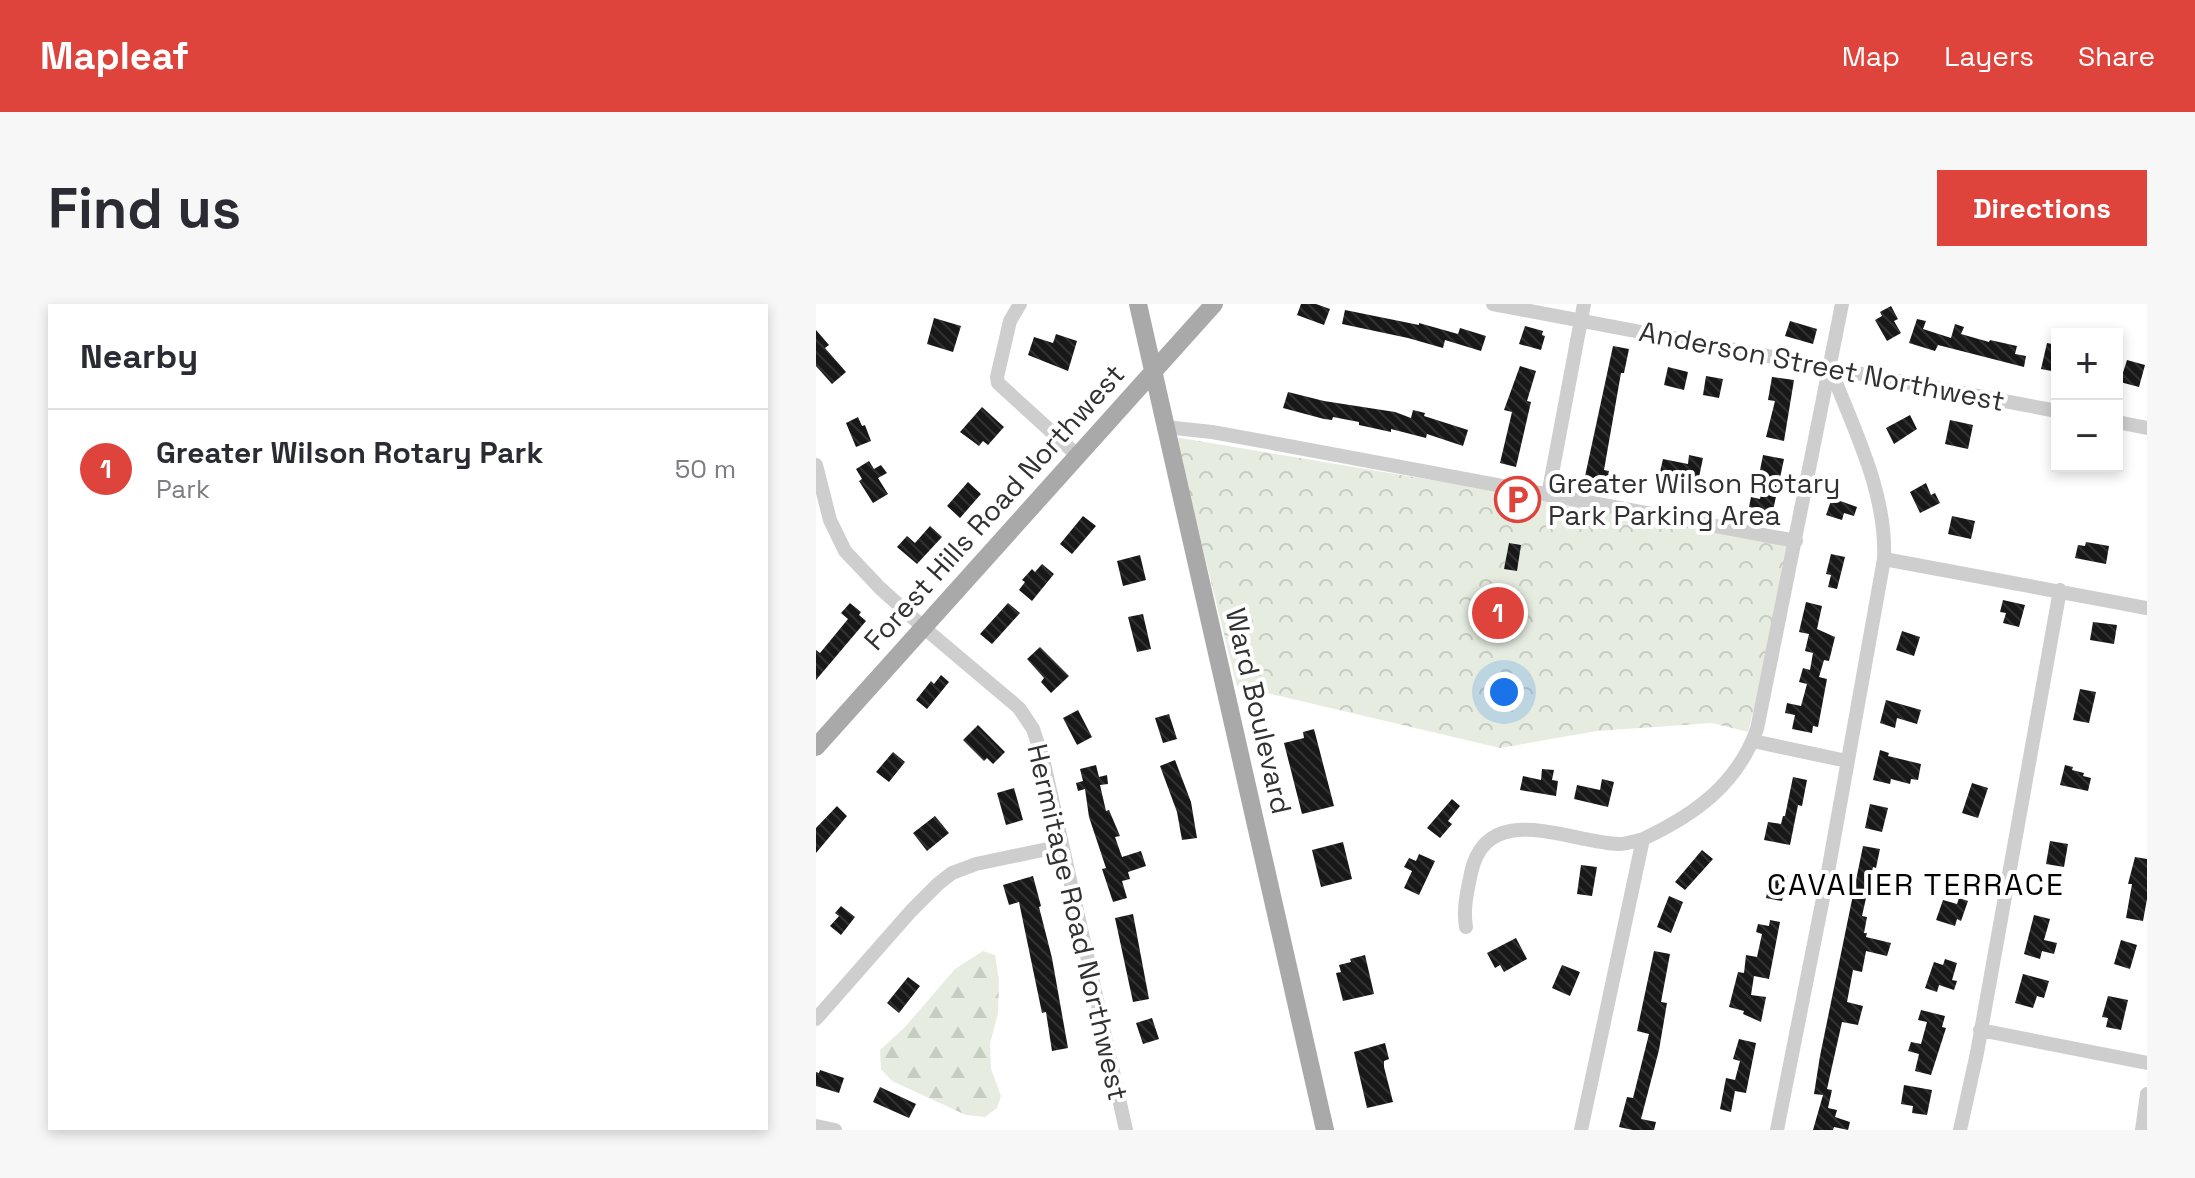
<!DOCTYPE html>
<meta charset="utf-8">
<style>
:root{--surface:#fff;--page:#f7f7f7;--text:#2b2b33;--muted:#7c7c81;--line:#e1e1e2;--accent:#df443c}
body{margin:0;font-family:"Space Grotesk",sans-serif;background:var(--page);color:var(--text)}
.controls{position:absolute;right:24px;top:24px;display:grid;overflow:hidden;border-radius:0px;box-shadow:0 4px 12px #0003}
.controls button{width:72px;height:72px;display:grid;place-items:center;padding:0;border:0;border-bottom:2px solid var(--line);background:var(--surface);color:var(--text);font:40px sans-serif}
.you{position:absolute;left:688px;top:388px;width:28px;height:28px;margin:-20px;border:6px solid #fff;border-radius:50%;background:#1a73e8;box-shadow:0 0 0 12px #1a73e833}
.badge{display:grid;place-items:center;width:52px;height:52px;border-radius:50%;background:var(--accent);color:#fff;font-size:26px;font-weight:700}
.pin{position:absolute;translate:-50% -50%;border:4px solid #fff;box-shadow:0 2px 8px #0006}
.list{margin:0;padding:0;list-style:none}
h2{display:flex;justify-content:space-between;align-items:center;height:104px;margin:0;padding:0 32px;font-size:34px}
h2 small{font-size:26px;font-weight:400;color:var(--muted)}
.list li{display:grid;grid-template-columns:52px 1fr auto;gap:24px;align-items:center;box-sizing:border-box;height:120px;padding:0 32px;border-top:2px solid var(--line)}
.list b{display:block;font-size:30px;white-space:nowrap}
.list p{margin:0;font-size:26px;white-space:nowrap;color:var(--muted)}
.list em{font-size:26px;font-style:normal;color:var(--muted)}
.map{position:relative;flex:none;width:1331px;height:826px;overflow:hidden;border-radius:0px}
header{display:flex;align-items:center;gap:48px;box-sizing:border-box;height:112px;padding:0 40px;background:var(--accent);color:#fff}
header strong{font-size:38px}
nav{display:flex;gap:44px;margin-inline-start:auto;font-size:28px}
.intro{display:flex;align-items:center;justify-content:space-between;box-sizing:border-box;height:192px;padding:0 48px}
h1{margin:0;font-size:56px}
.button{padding:20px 36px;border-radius:0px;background:var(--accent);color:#fff;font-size:28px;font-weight:700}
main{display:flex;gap:48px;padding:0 48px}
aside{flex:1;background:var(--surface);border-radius:0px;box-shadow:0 4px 12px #0003}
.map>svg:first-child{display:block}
</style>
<header>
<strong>Mapleaf</strong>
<nav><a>Map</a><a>Layers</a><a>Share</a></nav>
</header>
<div class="intro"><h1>Find us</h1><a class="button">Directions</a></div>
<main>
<aside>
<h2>Nearby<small></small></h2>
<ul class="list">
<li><span class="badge">1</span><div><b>Greater Wilson Rotary Park</b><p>Park</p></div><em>50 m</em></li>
</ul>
</aside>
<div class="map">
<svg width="1331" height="826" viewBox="0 0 1331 826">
<defs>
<pattern id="forest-firs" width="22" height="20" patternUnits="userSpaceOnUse" patternTransform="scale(2)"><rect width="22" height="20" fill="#e6ede0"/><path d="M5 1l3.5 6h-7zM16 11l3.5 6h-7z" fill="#c6ccc1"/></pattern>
<pattern id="park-crowns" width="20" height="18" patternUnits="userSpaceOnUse" patternTransform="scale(2)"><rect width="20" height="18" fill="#e6ede0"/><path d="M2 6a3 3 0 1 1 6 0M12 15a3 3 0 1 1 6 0" fill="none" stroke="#c6ccc1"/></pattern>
<pattern id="building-back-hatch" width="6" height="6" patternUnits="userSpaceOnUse" patternTransform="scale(2)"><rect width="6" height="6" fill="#181818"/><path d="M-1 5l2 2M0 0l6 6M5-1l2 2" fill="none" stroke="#313131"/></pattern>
</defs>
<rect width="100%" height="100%" fill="#fff"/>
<path fill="url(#forest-firs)" d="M167 647 179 651 183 676 182 709 174 740 175 765 185 792 181 804 169 813 150 811 76 777 65 765 64 746 88 724 139 665Z"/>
<path fill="url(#park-crowns)" d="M359 133 980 237 932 428 896 419 781 427 684 444 421 382Z"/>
<path fill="url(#building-back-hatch)" d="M485 0H500L514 5 508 21 481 11Z
M1075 2 1082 15 1078 17 1085 29 1071 37 1059 16 1066 12 1064 8Z
M529 6 603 21V19L642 30 644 24 670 32 665 47 629 36 627 44 592 34 526 20Z
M118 14 145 22 137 48 111 40Z
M1101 15 1110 17 1107 25 1135 34 1139 20 1148 23 1145 30 1173 38 1174 36 1201 42 1199 50 1210 52 1208 63 1122 41 1119 47 1093 39Z
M974 17 1001 25 997 40 969 32Z
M709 22 727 27 726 31 729 32 725 46 703 40Z
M0 26 13 41 9 44 30 68 16 80 0 62Z
M240 30 261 37 252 67 212 51 218 33 237 39Z
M1231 39 1241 41V68L1225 65Z
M797 42 813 45 808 69H805L788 166 793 167 790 182 768 177Z
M1311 56 1329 61 1323 83 1304 78Z
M704 62 720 67 711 97 715 98 700 163 684 159 696 108 688 106Z
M852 63 872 68 868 86 848 81Z
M890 72 907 75 903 94 887 91Z
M956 73 978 76 968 137 950 133 959 97 952 96Z
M472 88 508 97 579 108 595 114 597 106 609 109 608 112 652 126 647 142 611 130 610 134 575 125V128L543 121V118L517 113 516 116 508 115 467 104Z
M166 103 188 123 172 141 167 137 163 142 144 128Z
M1094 111 1101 125 1078 140 1070 124Z
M42 113 46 122 49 121 55 137 40 143 30 119Z
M1134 116 1157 121 1152 145 1129 140Z
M873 151 887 154 882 178 843 172 847 155 872 160Z
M947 151 968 155 955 216 940 213 942 205 933 203 935 193 944 195 949 172 943 171Z
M53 157 58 165 65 161 71 169 62 174 72 190 57 199 43 177 46 175 40 165Z
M152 178 165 190 144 214 131 202Z
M1110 179 1115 191 1119 189 1124 199 1104 209 1094 188Z
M1016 194 1041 203 1038 212 1028 209 1026 216 1010 211Z
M267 212 280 222 256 250 244 240Z
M1136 212 1159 217 1155 235 1132 230Z
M114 222 126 233 101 260 81 243 91 232 99 239Z
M1270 238 1293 242 1290 260 1259 254 1262 241 1269 242Z
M693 239 705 241 701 267 688 265Z
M1015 250 1029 253 1021 285 1012 283 1015 271 1010 270Z
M324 251 330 276 307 282 301 257Z
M226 260 238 270 216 297 203 286 209 278 206 276 216 265 219 268Z
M1187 296 1209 301 1203 323 1187 319 1190 309 1184 308Z
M990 298 1006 302 1001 325 1019 333 1013 357 1008 356 1003 373 1011 375 1002 423 997 422 996 429 976 425 979 411 969 409 971 399 985 402 991 380 983 378 987 364 994 366 997 349 989 347 993 330 983 328Z
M34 299 45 308 43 311 50 317 0 376V346L4 349 32 315 25 309Z
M192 299 204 309 176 340 164 330Z
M327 310 335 345 321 348 312 313Z
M1277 318 1301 321 1298 340 1274 336Z
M1086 327 1104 333 1098 352 1080 346Z
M224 343 253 372 235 389 225 378 228 374 211 355Z
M125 371 133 378 111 405 100 396 115 377 118 380Z
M1264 385 1280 388 1273 419 1257 416Z
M1070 396 1105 406 1101 420 1081 414 1079 424 1064 419Z
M262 406 276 433 261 441 247 414Z
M353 410 361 435 347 439 339 414Z
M162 421 189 448 177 460 171 454 168 457 147 436Z
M498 425 518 502 486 510 468 439 488 434 487 428Z
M1064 446 1073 449 1072 452 1105 460 1102 476 1095 475 1094 480 1075 475 1074 480 1057 476Z
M77 448 89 458 73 478 60 468Z
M359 456 375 498 381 534 366 536 361 508 344 462Z
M280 461 283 473 291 471 292 480 284 481 290 507 293 506 304 532 299 533 306 553 325 547 330 562 312 568 314 575 306 577 311 594 297 598 286 565 290 564 273 513 269 485 262 487 260 479 267 477 264 465Z
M1249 461 1257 463 1256 466 1268 469 1267 472 1275 474 1272 487 1244 481Z
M726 465 738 466 736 476 742 477 740 492 704 486 707 472 725 476Z
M977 473 991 476 986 502 982 501 974 541 948 536 952 518 965 520 967 512H969Z
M786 475 798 478 792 503 758 495 761 481 784 486Z
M1156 479 1172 484 1162 514 1146 509Z
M198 484 207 516 190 521 181 489Z
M636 495 644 502 632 517 636 520 624 534 611 524Z
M1054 500 1072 504 1066 528 1049 524Z
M21 502 31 512 0 549V524Z
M119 512 133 529 111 547 97 529Z
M1234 537 1252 540 1248 563 1230 560Z
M527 538 536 575 505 583 496 546Z
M1047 542 1064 545 1060 564 1057 563 1046 612 1051 613 1048 629H1051L1050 633 1075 639 1071 652 1050 647 1046 668 1037 666 1031 698 1047 702 1042 721 1026 718 1011 785 1016 786 1012 804 1021 806 1019 813 1034 818 1032 826 1018 823 1017 826H997L1007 791 998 790 1004 752Z
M886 546 897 555 869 586 859 578Z
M603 550 619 557 603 591 588 584 596 567 588 563 593 554 600 557Z
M1319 553 1331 555V595L1327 617 1310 614 1316 580H1312Z
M765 561 781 563 776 592 761 590Z
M955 568 972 572 966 597 950 594Z
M217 572 225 602 223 603 236 654 252 744 236 747 230 708 226 709 203 598 193 601 187 581Z
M853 592 867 598 855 629 841 623Z
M1143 594 1152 597 1145 617 1141 615 1139 622 1120 616 1127 596 1141 600Z
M25 602 39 613 25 631 14 622 23 612 19 609Z
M317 610 333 695 317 698 299 614Z
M1218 611 1234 615 1228 636 1241 639 1238 650 1226 647 1224 655 1208 650Z
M954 616 964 618 953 675 938 672 935 691 950 693 945 718 927 710 928 707 913 703 922 668 928 669 930 651 941 653 946 630 940 628 942 620 953 622Z
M700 634 711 655 688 668 684 661 679 664 671 649Z
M1305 636 1321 641 1314 665 1298 660Z
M838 647 854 650 845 698 851 699 843 746 825 815 840 818 838 826H817L803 823 811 793 817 794 833 730 821 727Z
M549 651 558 690 527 697 520 669 525 668 523 661 535 658 534 655Z
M1129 655 1141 659 1136 676 1141 677 1138 686 1123 681 1121 688 1109 684 1118 658 1127 661Z
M746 661 764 668 754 692 736 684Z
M1207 670 1233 677 1228 694 1221 692 1217 704 1199 699Z
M92 673 104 682 83 709 71 699Z
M1292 692 1312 696 1305 726 1290 723 1292 714 1286 713Z
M1105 706 1129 712 1126 723 1130 724 1115 771 1099 767 1103 750 1092 747 1095 738 1105 740 1111 718 1102 716Z
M336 714 343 735 327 740 320 719Z
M923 735 940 739 930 789 919 787 915 808 904 805 910 774 919 776 924 757 917 755Z
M569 739 573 755 568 757V763L577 798 551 804 538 748Z
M4 766 28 774 23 789 0 782V768L3 769Z
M1088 781 1116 786 1111 811 1096 809 1097 802 1085 800Z
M64 783 100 800 93 814 57 798Z"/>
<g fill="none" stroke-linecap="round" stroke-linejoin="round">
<path stroke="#cecece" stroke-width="14" d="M204 0 194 17 181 73 182 79 261 151
M677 0 1241 107
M1301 118 1331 124
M349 123 396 128 467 141 980 237
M0 161 14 216 29 247 64 284 107 323 203 404 217 425 227 455 310 826
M732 191 768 0
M1068 255 1331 304
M937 437 1031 457
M650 623C647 605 651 588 655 569 671 495 753 538 803 540 811 540 819 537 827 535
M0 715 95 607 122 580 136 569 160 560 246 542
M1164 726 1331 759
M0 822 19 826
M765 826 827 535C878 511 921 481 941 425L1026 0
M961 826 1010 579 1068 255C1071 189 1038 126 1015 66
M1144 826 1161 749 1244 286
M1326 826 1331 790"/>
<path stroke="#a9a9a9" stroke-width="18" d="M322 0 509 826
M0 443 398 0"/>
</g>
<defs>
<symbol id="parking-ring" viewBox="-11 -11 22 22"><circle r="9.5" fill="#fff" stroke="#df443c" stroke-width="1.5"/><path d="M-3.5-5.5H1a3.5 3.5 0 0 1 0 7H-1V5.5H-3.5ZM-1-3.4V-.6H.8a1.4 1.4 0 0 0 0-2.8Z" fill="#df443c"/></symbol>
</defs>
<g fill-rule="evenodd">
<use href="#parking-ring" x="676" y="170" width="51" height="51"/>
</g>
<g text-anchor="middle" stroke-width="8" stroke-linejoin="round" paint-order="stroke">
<g font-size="28" fill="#313131" stroke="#fff">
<text transform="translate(1006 62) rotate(11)" y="10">Anderson Street Northwest</text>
<text transform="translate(178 203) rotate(-48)" y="10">Forest Hills Road Northwest</text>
<text transform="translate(443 407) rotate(77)" y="10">Ward Boulevard</text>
<text transform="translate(262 618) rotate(77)" y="10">Hermitage Road Northwest</text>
</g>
<g font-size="28" fill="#313131" stroke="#fff" text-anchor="start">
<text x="732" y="189">Greater Wilson Rotary<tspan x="732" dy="32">Park Parking Area</tspan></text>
</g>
<g font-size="30" letter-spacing="2" fill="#000" stroke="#fff">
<text x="1100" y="591">CAVALIER TERRACE</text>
</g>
</g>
</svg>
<div class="controls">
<button>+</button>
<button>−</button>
</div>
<div class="you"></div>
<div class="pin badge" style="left:682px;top:309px">1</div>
</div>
</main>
